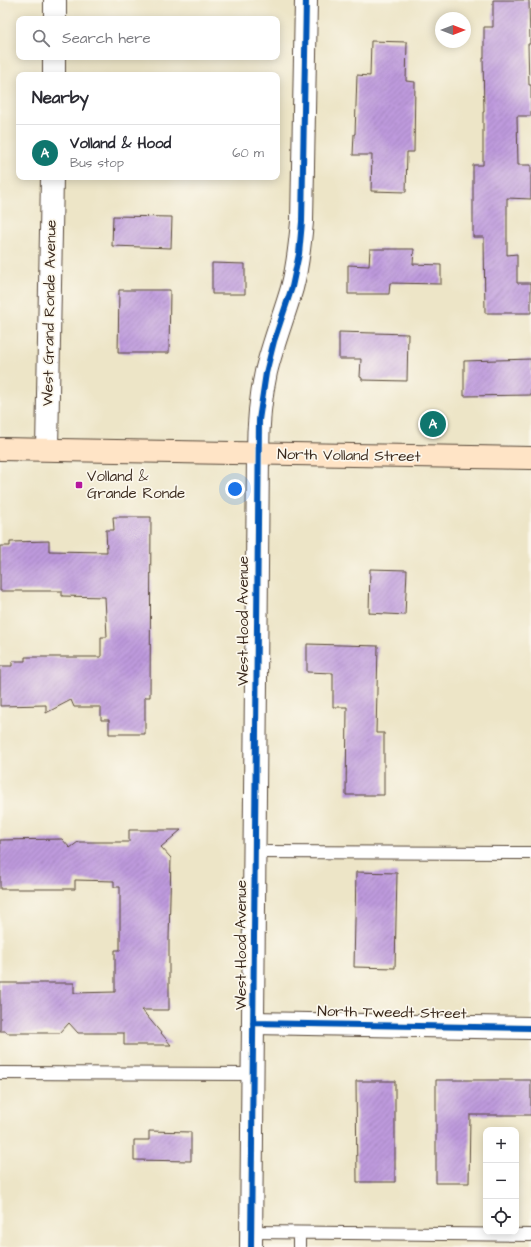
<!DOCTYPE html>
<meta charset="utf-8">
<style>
:root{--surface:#fff;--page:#f7f7f7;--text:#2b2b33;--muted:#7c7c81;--line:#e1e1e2;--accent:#0f766e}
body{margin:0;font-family:"Architects Daughter",sans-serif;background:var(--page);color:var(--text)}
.controls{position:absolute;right:12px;bottom:12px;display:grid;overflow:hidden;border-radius:8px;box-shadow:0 2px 10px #0003}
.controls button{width:36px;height:36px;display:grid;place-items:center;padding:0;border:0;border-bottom:1px solid var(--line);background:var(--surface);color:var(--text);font:20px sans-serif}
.compass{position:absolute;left:435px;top:12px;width:36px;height:36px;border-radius:50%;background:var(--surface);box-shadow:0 2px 10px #0003;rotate:90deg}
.you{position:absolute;left:235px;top:489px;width:14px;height:14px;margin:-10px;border:3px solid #fff;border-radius:50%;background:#1a73e8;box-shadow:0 0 0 6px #1a73e833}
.badge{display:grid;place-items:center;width:26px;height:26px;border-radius:50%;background:var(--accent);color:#fff;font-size:13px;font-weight:700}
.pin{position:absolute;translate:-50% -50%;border:2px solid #fff;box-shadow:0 1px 4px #0006}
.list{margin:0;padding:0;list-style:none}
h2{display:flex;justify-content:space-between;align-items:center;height:52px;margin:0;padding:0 16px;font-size:17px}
h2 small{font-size:13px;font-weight:400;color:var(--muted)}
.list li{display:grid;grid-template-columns:26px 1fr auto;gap:12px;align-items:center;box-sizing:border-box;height:56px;padding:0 16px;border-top:1px solid var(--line)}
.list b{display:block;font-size:15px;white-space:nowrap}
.list p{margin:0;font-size:13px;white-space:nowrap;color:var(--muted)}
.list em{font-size:13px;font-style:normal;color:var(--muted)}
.icon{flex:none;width:22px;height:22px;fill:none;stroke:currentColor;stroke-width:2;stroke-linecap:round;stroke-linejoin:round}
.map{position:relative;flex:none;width:531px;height:1247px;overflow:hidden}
.search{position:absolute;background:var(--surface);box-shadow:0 2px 10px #0003;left:16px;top:16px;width:264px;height:44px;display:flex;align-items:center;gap:10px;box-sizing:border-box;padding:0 14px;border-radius:8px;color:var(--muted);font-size:15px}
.panel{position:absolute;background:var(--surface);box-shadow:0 2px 10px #0003;left:16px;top:72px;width:264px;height:108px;border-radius:8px}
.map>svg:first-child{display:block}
</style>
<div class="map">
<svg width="531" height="1247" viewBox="0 0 531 1247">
<defs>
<pattern id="building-hatch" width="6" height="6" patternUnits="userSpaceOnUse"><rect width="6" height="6" fill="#be9add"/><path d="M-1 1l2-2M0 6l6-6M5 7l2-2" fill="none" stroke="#9c7eb3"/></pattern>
</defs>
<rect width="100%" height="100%" fill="#fbf7ec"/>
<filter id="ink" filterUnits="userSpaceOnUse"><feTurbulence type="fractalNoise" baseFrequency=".025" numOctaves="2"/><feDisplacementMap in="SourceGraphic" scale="8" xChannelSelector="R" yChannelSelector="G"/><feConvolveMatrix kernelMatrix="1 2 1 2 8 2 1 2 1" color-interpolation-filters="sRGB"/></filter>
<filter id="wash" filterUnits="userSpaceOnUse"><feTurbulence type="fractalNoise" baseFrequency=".012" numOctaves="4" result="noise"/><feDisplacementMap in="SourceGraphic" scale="16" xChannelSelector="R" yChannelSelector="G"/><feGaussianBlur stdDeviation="0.9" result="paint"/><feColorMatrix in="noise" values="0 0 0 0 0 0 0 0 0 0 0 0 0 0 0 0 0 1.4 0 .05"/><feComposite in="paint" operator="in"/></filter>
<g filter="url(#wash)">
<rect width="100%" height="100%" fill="#ede5c7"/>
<g id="blocks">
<path fill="url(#building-hatch)" d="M493 0H529L530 44H528L529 85H531V116H517L518 165H531V199L507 198V255L517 254V283H531V313H485L484 237H473V165H483V112H484L483 58H484V27H493Z
M371 41 407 42 406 81 415 82 414 152H407L406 192 371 191 372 155H353L354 134H355L357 75 370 76Z
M113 216 172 217 171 248 112 246Z
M370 249H414L413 264 441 265V284L390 283 389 294H348V265L369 266Z
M212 263 245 264V294H212Z
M119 290H170L169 353H118Z
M339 332 408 334 407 381 362 380V378L360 377 361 359H339Z
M531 359V395L464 396V361Z
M113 517H151L150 697H145V734H109V720H101V707H74L71 700 46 713V705L0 706V666H12V661H25V657H101V637H107L105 597 62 596V591H0V546H10V542L49 541V551L107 552 106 530H114Z
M370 569 407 570 405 615 369 613Z
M307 644 378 646 376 733H384V795H346L347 707H333V673L307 672Z
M129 830H181L161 847 171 858 169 939V1010H142L171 1045H124V1033H78L69 1023 60 1033H7L6 1031H0V983H74V993L115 992V950H120V887H114V881L75 880V889H0V840L62 839 70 848 78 842H129Z
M356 872 397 873 395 968 354 967Z
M436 1080H531V1115H470L469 1183H436Z
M356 1081H395V1182H357Z
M149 1131 191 1132V1161L134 1160V1140H149Z"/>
</g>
</g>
<g filter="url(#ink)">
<use href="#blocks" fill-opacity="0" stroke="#564637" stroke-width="1"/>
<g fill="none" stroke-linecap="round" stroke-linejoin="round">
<defs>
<path id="service" d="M254 852 531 853
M0 1073 253 1074
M252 1232 531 1235
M299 1247V1233"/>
<path id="minor" d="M55 19V0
M54 75V57
M47 449 52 177
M258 454C258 426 260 399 266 372 273 343 284 316 292 288 298 266 300 244 302 222L306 0
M253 1023 531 1028"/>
<path id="tertiary" d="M251 1247 258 454"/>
<path id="secondary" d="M0 449 531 458"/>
</defs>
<use href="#service" stroke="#564637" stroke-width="14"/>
<use href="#minor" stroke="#564637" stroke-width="24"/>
<use href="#tertiary" stroke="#564637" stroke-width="24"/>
<use href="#secondary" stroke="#564637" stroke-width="24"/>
<use href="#service" stroke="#fff" stroke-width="12"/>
<use href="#minor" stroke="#fff" stroke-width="22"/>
<use href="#tertiary" stroke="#fff" stroke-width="22"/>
<use href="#secondary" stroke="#ffe4c6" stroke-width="22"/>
<defs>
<path id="cycleway" d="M253 1023 531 1028
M251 1247 259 420 266 373 274 341 292 287 299 254 302 222 306 0"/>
</defs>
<use href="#cycleway" stroke="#fbf7ec" stroke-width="8"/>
<use href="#cycleway" stroke="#0057b8" stroke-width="6"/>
</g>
</g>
<rect fill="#b5179e" stroke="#fbf7ec" stroke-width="1.5" x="75" y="481" width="8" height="8" rx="2"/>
<g text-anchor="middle" stroke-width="3.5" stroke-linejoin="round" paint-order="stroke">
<g font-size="15" fill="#3b2a1e" stroke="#fbf7ec">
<text transform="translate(49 313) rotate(-89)" y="5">West Grand Ronde Avenue</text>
<text transform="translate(349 455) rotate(1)" y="5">North Volland Street</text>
<text transform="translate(243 621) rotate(-90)" y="5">West Hood Avenue</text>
<text transform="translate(241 945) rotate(-90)" y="5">West Hood Avenue</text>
<text transform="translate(392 1012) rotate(1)" y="5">North Tweedt Street</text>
</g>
<g font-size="15" fill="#3b2a1e" stroke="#fbf7ec" text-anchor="start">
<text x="87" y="481">Volland &amp;<tspan x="87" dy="17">Grande Ronde</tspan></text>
</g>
</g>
</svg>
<div class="controls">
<button>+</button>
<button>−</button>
<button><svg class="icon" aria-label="locate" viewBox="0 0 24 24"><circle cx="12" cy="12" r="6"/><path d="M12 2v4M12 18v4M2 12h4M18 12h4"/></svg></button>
</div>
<svg class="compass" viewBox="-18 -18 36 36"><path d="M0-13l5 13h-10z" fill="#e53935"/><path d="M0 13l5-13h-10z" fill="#7c7c81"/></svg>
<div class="you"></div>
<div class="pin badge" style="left:433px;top:424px">A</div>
<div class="search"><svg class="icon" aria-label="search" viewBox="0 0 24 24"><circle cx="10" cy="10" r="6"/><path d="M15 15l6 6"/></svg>Search here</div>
<section class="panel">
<h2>Nearby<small></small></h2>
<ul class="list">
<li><span class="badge">A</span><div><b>Volland &amp; Hood</b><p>Bus stop</p></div><em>60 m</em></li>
</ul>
</section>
</div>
